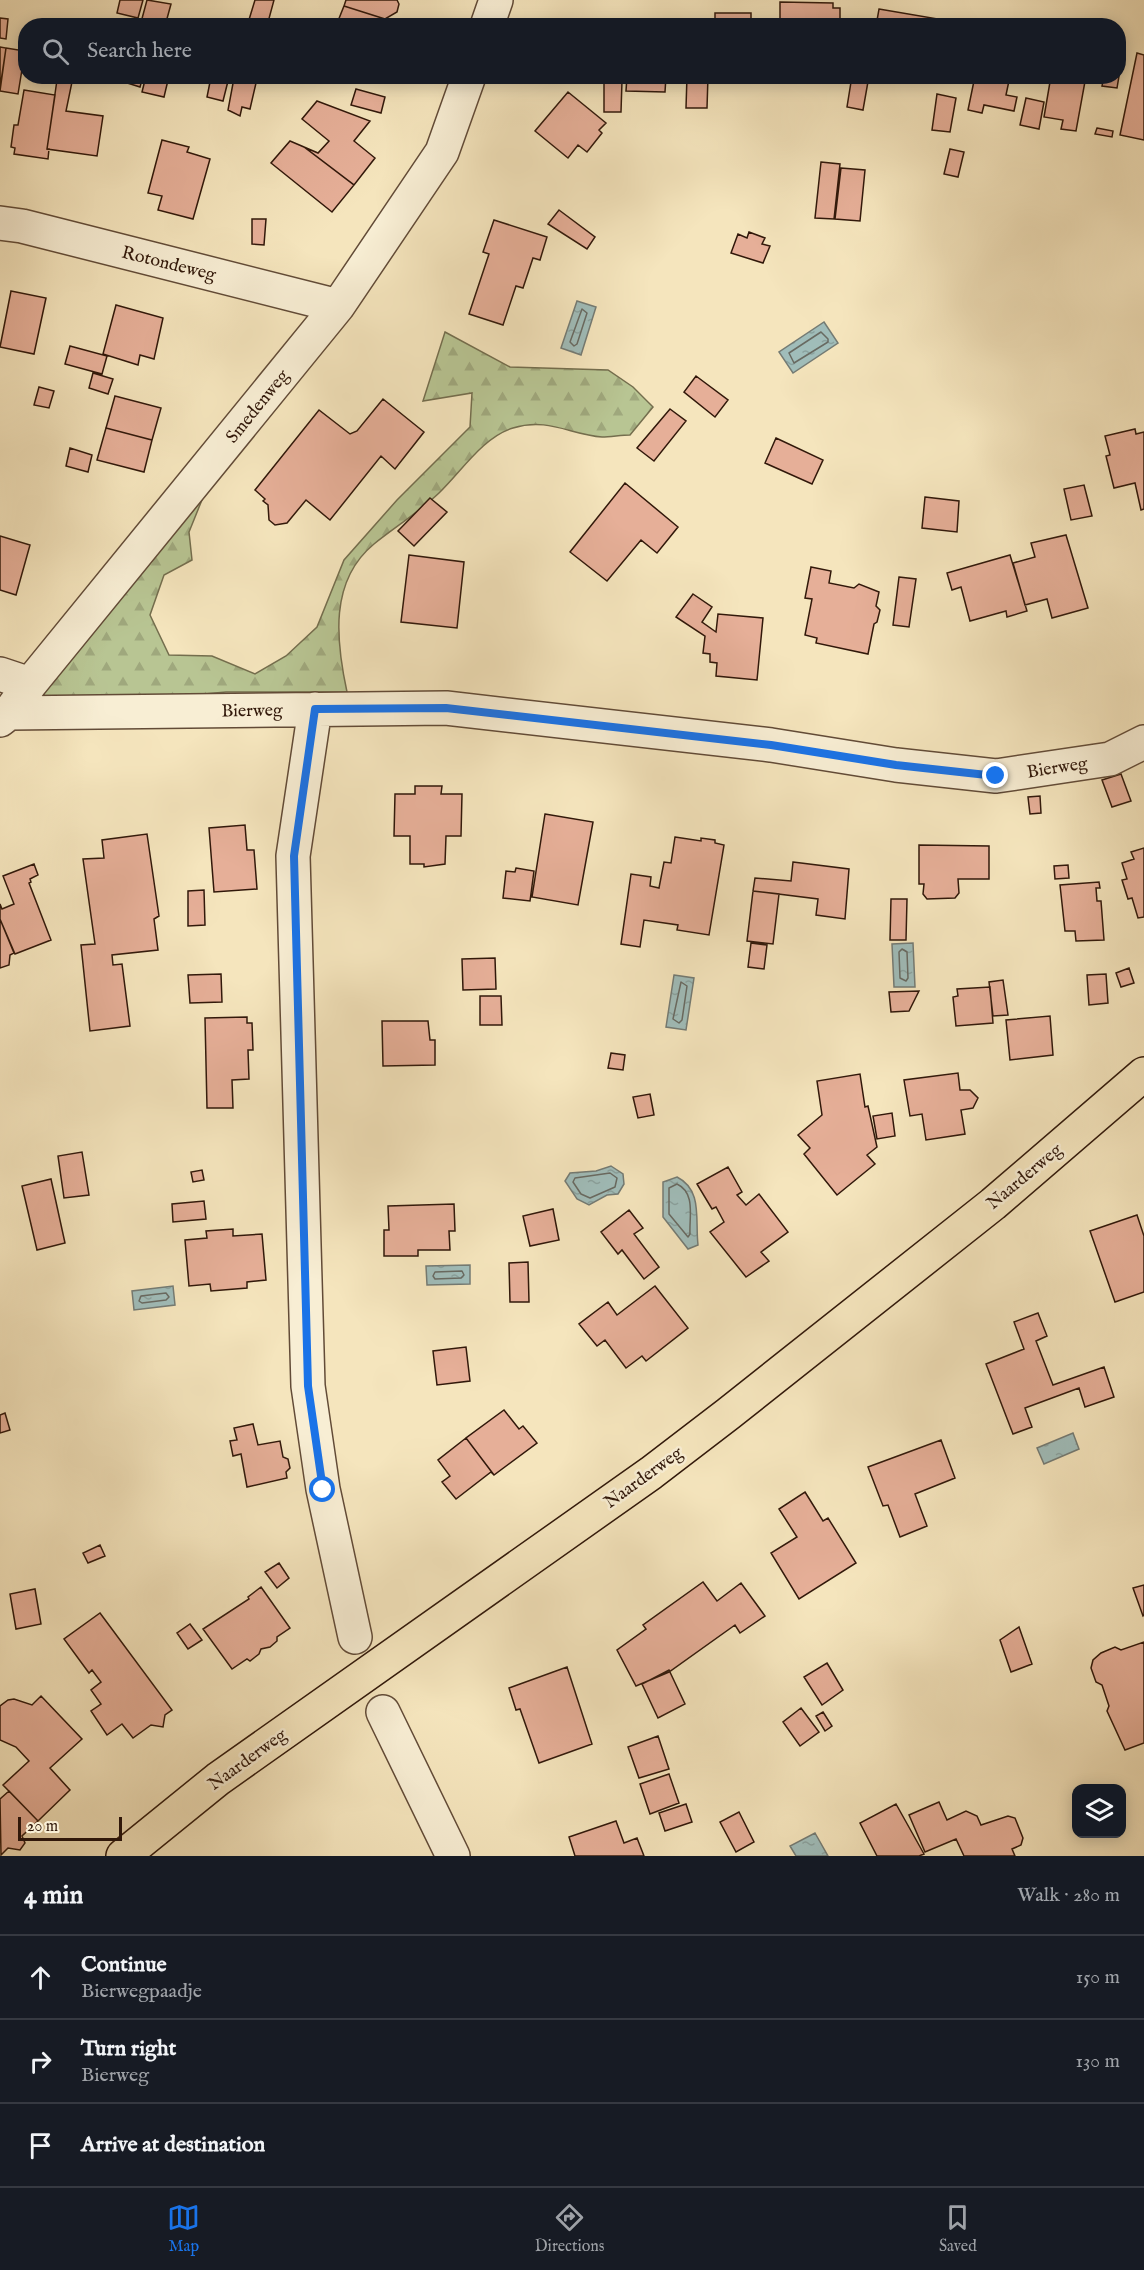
<!DOCTYPE html>
<meta charset="utf-8">
<style>
:root{--surface:#171b24;--page:#20242c;--text:#f1f3f6;--muted:#9ea1a6;--line:#363941;--accent:#1a73e8}
body{margin:0;font-family:"IM FELL English",serif;background:var(--page);color:var(--text)}
.controls{position:absolute;right:18px;bottom:18px;display:grid;overflow:hidden;border-radius:12px;box-shadow:0 3px 15px #0003}
.controls button{width:54px;height:54px;display:grid;place-items:center;padding:0;border:0;border-bottom:2px solid var(--line);background:var(--surface);color:var(--text);font:30px sans-serif}
.scale{position:absolute;left:18px;bottom:15px;width:104px;box-sizing:border-box;padding-left:6px;border:3px solid #31180a;border-top:0;font-size:16px;line-height:21px;white-space:nowrap;color:#31180a;-webkit-text-stroke:4px #f8eed4;paint-order:stroke}
.stop{position:absolute;width:18px;height:18px;margin:-14px;border:4px solid #1a73e8;border-radius:50%;background:#fff}
.stop.end{background:#1a73e8;border-color:#fff;box-shadow:0 2px 6px #0008}
.list{margin:0;padding:0;list-style:none}
h2{display:flex;justify-content:space-between;align-items:center;height:78px;margin:0;padding:0 24px;font-size:26px}
h2 small{font-size:20px;font-weight:400;color:var(--muted)}
.list li{display:grid;grid-template-columns:39px 1fr auto;gap:18px;align-items:center;box-sizing:border-box;height:84px;padding:0 24px;border-top:2px solid var(--line)}
.list b{display:block;font-size:22px;white-space:nowrap}
.list p{margin:0;font-size:20px;white-space:nowrap;color:var(--muted)}
.list em{font-size:20px;font-style:normal;color:var(--muted)}
.icon{flex:none;width:33px;height:33px;fill:none;stroke:currentColor;stroke-width:2;stroke-linecap:round;stroke-linejoin:round}
.map{position:relative;flex:none;width:1144px;height:1856px;overflow:hidden}
.search{position:absolute;background:var(--surface);box-shadow:0 3px 15px #0003;left:18px;right:18px;top:18px;height:66px;display:flex;align-items:center;gap:15px;box-sizing:border-box;padding:0 21px;border-radius:24px;color:var(--muted);font-size:22px}
.sheet{height:330px;background:var(--surface)}
nav{display:flex;justify-content:space-around;align-items:center;box-sizing:border-box;height:84px;border-top:2px solid var(--line);background:var(--surface);font-size:16px;color:var(--muted)}
nav a{display:grid;justify-items:center;gap:3px}
nav .on{color:var(--accent)}
.map>svg:first-child{display:block}
</style>
<div class="map">
<svg width="1144" height="1856" viewBox="0 0 1144 1856">
<defs>
<pattern id="forest-firs" width="22" height="20" patternUnits="userSpaceOnUse" patternTransform="scale(1.5)"><rect width="22" height="20" fill="#b8c593"/><path d="M5 1l3.5 6h-7zM16 11l3.5 6h-7z" fill="#9fa87d"/></pattern>
<pattern id="water-ripples" width="26" height="14" patternUnits="userSpaceOnUse" patternTransform="scale(1.5)"><rect width="26" height="14" fill="#a0bdba"/><path d="M2 4q2-2 4 0t4 0M15 11q2-2 4 0t4 0" fill="none" stroke="#8aa29f"/></pattern>
</defs>
<rect width="100%" height="100%" fill="#f5e5bd"/>
<filter id="stains"><feTurbulence type="fractalNoise" baseFrequency=".00333" numOctaves="4"/><feColorMatrix values="0 0 0 0 .2 0 0 0 0 .09 0 0 0 0 .02 0 0 0 .5 -.17"/></filter>
<radialGradient id="worn" r=".72"><stop offset=".6" stop-color="#630" stop-opacity="0"/><stop offset="1" stop-color="#630" stop-opacity=".3"/></radialGradient>
<path fill="url(#forest-firs)" stroke="#746e4e" stroke-width="1.5" d="M445 332 510 367 608 370 633 387 653 407 630 435C621 435 611 437 602 437 571 435 548 417 513 428 483 437 461 472 439 493 418 513 395 527 374 544 329 581 336 641 347 692H226L72 706 39 698 210 480 189 532 192 560 164 575 150 615 169 655 212 656 255 674 286 656 317 627 344 560 397 500 470 427 472 393 423 401Z"/>
<path fill="url(#water-ripples)" stroke="#747b74" stroke-width="1.5" d="M577 301 596 307 581 355 561 348Z
M824 322 838 343 793 373 779 352Z
M913 943 915 987H894L892 944Z
M674 975 694 978 686 1030 666 1027Z
M611 1166 623 1174 624 1184 618 1194 607 1195 589 1205 577 1199 565 1181 570 1173 596 1171Z
M677 1177C703 1190 695 1220 698 1245L688 1249 663 1217V1182Z
M470 1265V1284L427 1285 426 1266Z
M173 1286 175 1305 134 1310 132 1291Z
M1073 1433 1079 1449 1044 1464 1037 1448Z
M815 1833 828 1856H796L790 1846Z"/>
<g fill="none" stroke-linecap="round" stroke-linejoin="round">
<path stroke="#686a62" stroke-width="1.5" d="M582 309 587 313 577 344 574 346 570 342Z
M821 332 828 339V342L794 363 789 353Z
M902 949 907 952 908 978 906 981 900 978 899 952Z
M681 982 687 986 682 1020 679 1023 673 1019Z
M610 1173 617 1178 615 1187 590 1198 581 1194 573 1182 575 1178Z
M677 1184C696 1193 689 1217 690 1234L688 1237 669 1214V1188Z
M462 1271 464 1275 461 1278 435 1279 433 1276 435 1272Z
M166 1293 169 1297 166 1300 142 1303 139 1301 141 1296Z"/>
</g>
<path fill="#e6af98" stroke="#31180a" stroke-width="1.5" d="M120 0H143L138 18 117 13Z
M147 0 171 4 165 26H140Z
M255 0H274L267 26 248 23Z
M346 0H397L399 4 397 12 385 19 344 6Z
M780 2 833 3V8H840V25L770 26V21L780 22Z
M344 6 385 19 383 26H336Z
M879 9 944 20 943 26H876Z
M715 13H751V26H715Z
M0 18 8 19 6 39 0 38Z
M0 47 6 48 0 88Z
M6 48 25 51 18 94 0 91Z
M1137 53 1144 55V140L1120 135Z
M1118 57 1122 58 1117 88 1102 86 1104 76H1118Z
M123 76H143L140 87 121 81Z
M146 76H169L164 97 142 92Z
M627 76H666L665 92 626 91Z
M687 76H708L707 108H686Z
M726 76H746V81L726 80Z
M787 76H831V81L787 79Z
M852 76H869L863 110 847 107Z
M975 76H1010L1006 95 1017 97 1014 111 984 105 982 113 968 110Z
M1051 76H1086L1076 131 1061 129 1063 120 1044 117Z
M211 77 228 81 223 101 207 97Z
M234 78 256 83 250 109 242 107 240 116 228 110Z
M57 80 72 82 66 111 103 116 97 156 47 149Z
M604 81H622L621 112H604Z
M356 89 385 97 381 113 351 105Z
M24 90 55 95 47 149H49L48 159 14 154 15 148 11 147 14 125H18Z
M568 92 606 123 599 130 602 133 587 152 578 145 568 158 535 131Z
M937 94 956 98 950 132 932 130Z
M1026 98 1044 102 1039 129 1020 125Z
M317 101 370 121 354 141 375 158 354 185 304 147 318 153 329 141 302 119Z
M1097 128 1113 131 1112 137 1095 134Z
M162 140 189 147 187 152 210 159 193 219 158 210 162 196 148 193Z
M290 141 304 147 354 185 332 212 271 163Z
M950 149 964 152 958 177 944 174Z
M821 162 840 164 834 219 815 218Z
M841 168 865 170 860 221 835 219Z
M559 210 595 237 587 249 548 224Z
M252 219H266L264 245 252 244Z
M494 220 547 237 540 260 533 258 523 288 516 286 503 325 469 314 489 254 483 252Z
M749 232 765 238 762 244 770 246 763 263 731 253 738 234 747 238Z
M11 291 46 298 34 354 0 347Z
M116 305 163 318 154 359 140 355 138 365 103 354Z
M70 346 107 356 102 374 65 364Z
M93 373 113 379 108 394 89 388Z
M696 376 728 400 715 417 684 392Z
M39 387 54 391 49 408 34 405Z
M115 396 161 408 152 440 106 428Z
M383 399 424 432 395 469 381 456 330 520 306 500 287 523 275 525 269 520 268 505 263 501 265 499 255 490 319 410 350 434 357 431Z
M670 409 686 421 654 461 637 448Z
M106 428 152 440 144 472 97 460Z
M1135 429 1136 434 1144 432V509L1141 510 1135 483 1114 488 1106 456 1110 455 1105 436Z
M776 438 823 460 812 484 765 463Z
M70 448 92 455 88 472 66 466Z
M625 483 678 527 657 553 641 540 607 581 570 552Z
M1084 485 1092 516 1071 520 1064 489Z
M925 497 959 501 957 532 922 528Z
M430 498 447 512 414 546 398 531Z
M1066 535 1088 608 1052 618 1047 599 1025 605 1013 563 1035 557 1031 543Z
M0 536 30 545 16 595 0 590Z
M409 555 464 562 457 628 401 622Z
M1010 555 1027 611 1007 617 1006 611 970 621 961 587 952 590 947 573Z
M811 567 831 571 829 583 854 588 859 584 879 592 876 606 880 610 877 622 874 624 868 654 816 643 817 638 805 635 812 599 805 598Z
M899 577 916 579 909 627 893 625Z
M693 594 712 607 702 622 716 632 718 614 763 618 757 680 716 676 717 663 710 662V654L703 653 705 636 676 617Z
M1121 774 1131 801 1112 807 1102 780Z
M415 786H442L441 794H462L461 836H446L445 864 424 867V864H410V836H394L395 794H415Z
M1040 796 1041 813 1030 814 1028 797Z
M545 814 593 822 578 905 532 897Z
M245 825 247 850H254L257 889 214 892 209 828Z
M147 834 159 916 154 919 158 950 112 955 113 965 122 964 130 1026 90 1031 81 945 95 944 83 859 104 858 102 840Z
M675 837 701 841V838L715 840V843L724 845 709 935 677 930 678 925 644 920 640 947 621 944 631 874 651 877 650 886 659 888 664 862 671 863Z
M919 845 989 846V879H958L959 893 955 898 927 899 923 894 924 884H919Z
M1144 848V917L1138 918 1132 898 1128 899 1122 880 1127 879 1122 863 1134 859 1131 852Z
M793 862 849 869 845 919 816 915 818 899 753 891 755 878 791 881Z
M34 864 38 875 30 879 31 882 29 883 51 940 15 954 0 919V904L2 909 14 904 3 876Z
M1068 865 1069 878 1055 879 1054 866Z
M516 868 534 871 530 901 503 898 506 871 515 872Z
M1099 882 1100 888H1096L1097 901H1101L1104 940 1076 941 1075 931H1065L1060 885Z
M204 890 205 925 188 926V891Z
M753 891 779 894 773 944 747 941Z
M891 899H907L906 940H890Z
M0 919 14 953 10 955 9 965 0 968Z
M751 943 767 945 764 969 748 967Z
M495 958 496 989 463 990 462 959Z
M1129 968 1134 983 1121 987 1116 973Z
M221 974 222 1002 190 1003 188 975Z
M1106 974 1108 1003 1089 1005 1087 975Z
M1003 980 1008 1015 993 1016 989 982Z
M990 987 993 1023 956 1026 953 997 958 996 957 989Z
M919 991 909 1011 891 1012 889 992Z
M480 996H501L502 1025H480Z
M1050 1016 1053 1055 1010 1060 1006 1020Z
M247 1017V1023H252L253 1050H248L249 1079 232 1080 233 1108H207L205 1018Z
M382 1021H428L430 1040H435V1065L383 1066Z
M611 1053 625 1055 623 1070 608 1068Z
M958 1073 960 1090H970L978 1098 973 1108 961 1110 965 1134 926 1140 922 1114 910 1116 904 1080Z
M860 1074 865 1107 868 1106 877 1147 867 1155 875 1164 837 1195 804 1154 810 1148 798 1135 822 1115 817 1081Z
M650 1094 654 1115 638 1118 633 1097Z
M892 1113 895 1136 877 1139 873 1116Z
M82 1152 89 1195 64 1198 58 1156Z
M728 1167 742 1192 737 1195 746 1205 759 1194 788 1232 761 1252 769 1261 746 1277 710 1232 724 1222 716 1207 712 1209 697 1184Z
M202 1170 204 1180 193 1182 191 1172Z
M51 1179 65 1243 37 1250 22 1186Z
M204 1201 206 1219 173 1222 172 1204Z
M454 1204 455 1231H449L450 1250H418V1256H384V1230H389L388 1206Z
M553 1209 559 1240 530 1246 523 1216Z
M629 1210 643 1228 634 1234 659 1267 644 1279 622 1250 618 1254 601 1232Z
M1137 1215 1144 1236V1292L1115 1302 1090 1231Z
M233 1229V1236L262 1234 266 1280 247 1282V1288L211 1291 210 1284 189 1286 185 1240 207 1238 206 1231Z
M528 1262 529 1302H510L509 1263Z
M655 1286 688 1328 646 1361 642 1356 626 1368 605 1340 597 1346 579 1324 608 1302 617 1315Z
M1038 1313 1047 1336 1036 1341 1053 1385 1104 1367 1114 1397 1085 1407 1079 1388 1025 1408 1032 1427 1013 1434 986 1364 1024 1349 1014 1322Z
M466 1347 470 1381 437 1385 433 1351Z
M504 1410 519 1429 523 1426 537 1443 494 1475 466 1438Z
M5 1413 10 1430 0 1433V1415Z
M253 1424 258 1445 280 1441 283 1457 288 1459 290 1468 286 1472 287 1478 247 1487 241 1454 233 1456 230 1441 237 1440 234 1428Z
M466 1438 494 1475 491 1472 456 1499 442 1482 450 1476 438 1460Z
M941 1440 955 1478 915 1494 927 1526 900 1537 888 1505 883 1506 868 1467Z
M805 1492 823 1521 828 1518 856 1563 799 1599 771 1553 797 1537 779 1509Z
M100 1545 105 1556 88 1563 83 1553Z
M279 1563 289 1578 277 1588 265 1572Z
M703 1582 717 1601 741 1583 765 1616 740 1633 735 1625 669 1672 636 1686 617 1650 646 1629 643 1625Z
M1144 1585V1615L1143 1616 1133 1588Z
M261 1587 290 1628 277 1637V1641L270 1647 261 1649 259 1654 250 1661 247 1659 232 1669 203 1629 249 1599 248 1597Z
M35 1589 41 1624 16 1629 10 1594Z
M100 1613 172 1710 165 1715 163 1727 151 1725 133 1738 122 1724 107 1735 91 1711 101 1704 91 1690 101 1682 92 1670 89 1673 64 1639Z
M190 1624 202 1640 188 1649 177 1633Z
M1019 1627 1032 1664 1011 1672 1000 1640Z
M1144 1642V1743L1125 1750 1107 1711 1109 1706 1102 1685 1096 1682 1091 1668 1093 1660 1101 1653 1115 1647 1121 1650Z
M827 1663 843 1690 822 1705 804 1677Z
M567 1667 592 1744 539 1763 520 1709 516 1710 509 1688Z
M669 1670 685 1704 658 1718 642 1684Z
M41 1696 82 1739 50 1768 70 1790 38 1821 3 1785 29 1761 16 1747 0 1740V1706L8 1700 14 1699 32 1705Z
M801 1708 819 1732 800 1746 783 1722Z
M823 1712 832 1726 825 1731 816 1716Z
M658 1736 669 1769 639 1778 628 1747Z
M669 1774 679 1803 650 1814 640 1784Z
M9 1791 38 1821 22 1836 25 1843 20 1850 8 1848 1 1855 0 1799Z
M939 1802 947 1820 966 1811 977 1816 981 1825 1008 1816 1015 1818 1023 1838 1021 1845 1012 1849 1015 1856H964L956 1839 925 1852 909 1815Z
M686 1804 692 1822 665 1831 659 1813Z
M896 1804 924 1854 919 1856H877L860 1823Z
M739 1812 754 1842 736 1852 720 1822Z
M616 1821 624 1843 637 1838 644 1856H575L569 1837Z"/>
<g fill="none" stroke-linecap="round" stroke-linejoin="round">
<defs>
<path id="minor" d="M487 26 496 0
M0 223 22 226 338 306
M0 674 30 684
M315 709 293 856 308 1386 323 1489 355 1637
M9 713 30 684 338 306 442 152 469 76
M0 720 9 713 446 708 771 745 896 765 996 776 1110 759 1144 742
M383 1712 453 1856"/>
<path id="major" d="M123 1856 218 1779 651 1473 728 1414 993 1204 1144 1074"/>
</defs>
<use href="#minor" stroke="#624b37" stroke-width="36"/>
<use href="#major" stroke="#31180a" stroke-width="36"/>
<use href="#minor" stroke="#f8eed4" stroke-width="33"/>
<use href="#major" stroke="#f5e5bd" stroke-width="33"/>
</g>
<g fill="none" stroke-linecap="round" stroke-linejoin="round">
<path stroke="#1a73e8" stroke-width="8" d="M323 1490 308 1386 294 856 315 709 446 708 771 745 896 765 996 776"/>
</g>
<g text-anchor="middle" stroke-width="5" stroke-linejoin="round" paint-order="stroke">
<g font-size="18" fill="#31180a" stroke="#f8eed4">
<text transform="translate(169 263) rotate(14)" y="6">Rotondeweg</text>
<text transform="translate(257 406) rotate(-51)" y="6">Smedenweg</text>
<text transform="translate(252 710) rotate(-1)" y="6">Bierweg</text>
<text transform="translate(1057 767) rotate(-9)" y="6">Bierweg</text>
<text transform="translate(1024 1176) rotate(-40)" y="6">Naarderweg</text>
<text transform="translate(643 1477) rotate(-36)" y="6">Naarderweg</text>
<text transform="translate(247 1759) rotate(-36)" y="6">Naarderweg</text>
</g>
</g>
<rect width="100%" height="100%" filter="url(#stains)"/>
<rect width="100%" height="100%" fill="url(#worn)"/>
</svg>
<div class="controls">
<button><svg class="icon" aria-label="layers" viewBox="0 0 24 24"><path d="M12 4l9 5-9 5-9-5zM3 14l9 5 9-5"/></svg></button>
</div>
<div class="scale">20 m</div>
<div class="stop" style="left:323px;top:1490px"></div>
<div class="stop end" style="left:996px;top:776px"></div>
<div class="search"><svg class="icon" aria-label="search" viewBox="0 0 24 24"><circle cx="10" cy="10" r="6"/><path d="M15 15l6 6"/></svg>Search here</div>
</div>
<section class="sheet">
<h2>4 min<small>Walk · 280 m</small></h2>
<ul class="list">
<li><svg class="icon" aria-label="ahead" viewBox="0 0 24 24"><path d="M12 20V5M6 11l6-6 6 6"/></svg><div><b>Continue</b><p>Bierwegpaadje</p></div><em>150 m</em></li>
<li><svg class="icon" aria-label="right" viewBox="0 0 24 24"><path d="M7 20v-9h11M14 6l5 5-5 5"/></svg><div><b>Turn right</b><p>Bierweg</p></div><em>130 m</em></li>
<li><svg class="icon" aria-label="arrive" viewBox="0 0 24 24"><path d="M6 21V4h12l-3 4 3 4H6"/></svg><div><b>Arrive at destination</b></div></li>
</ul>
</section>
<nav>
<a class="on"><svg class="icon" aria-label="map" viewBox="0 0 24 24"><path d="M3 6l6-2 6 2 6-2v14l-6 2-6-2-6 2zM9 4v14M15 6v14"/></svg>Map</a>
<a><svg class="icon" aria-label="directions" viewBox="0 0 24 24"><path d="M12 3l9 9-9 9-9-9zM9 14v-3h6M13 9l2 2-2 2"/></svg>Directions</a>
<a><svg class="icon" aria-label="saved" viewBox="0 0 24 24"><path d="M7 4h10v16l-5-4-5 4z"/></svg>Saved</a>
</nav>
